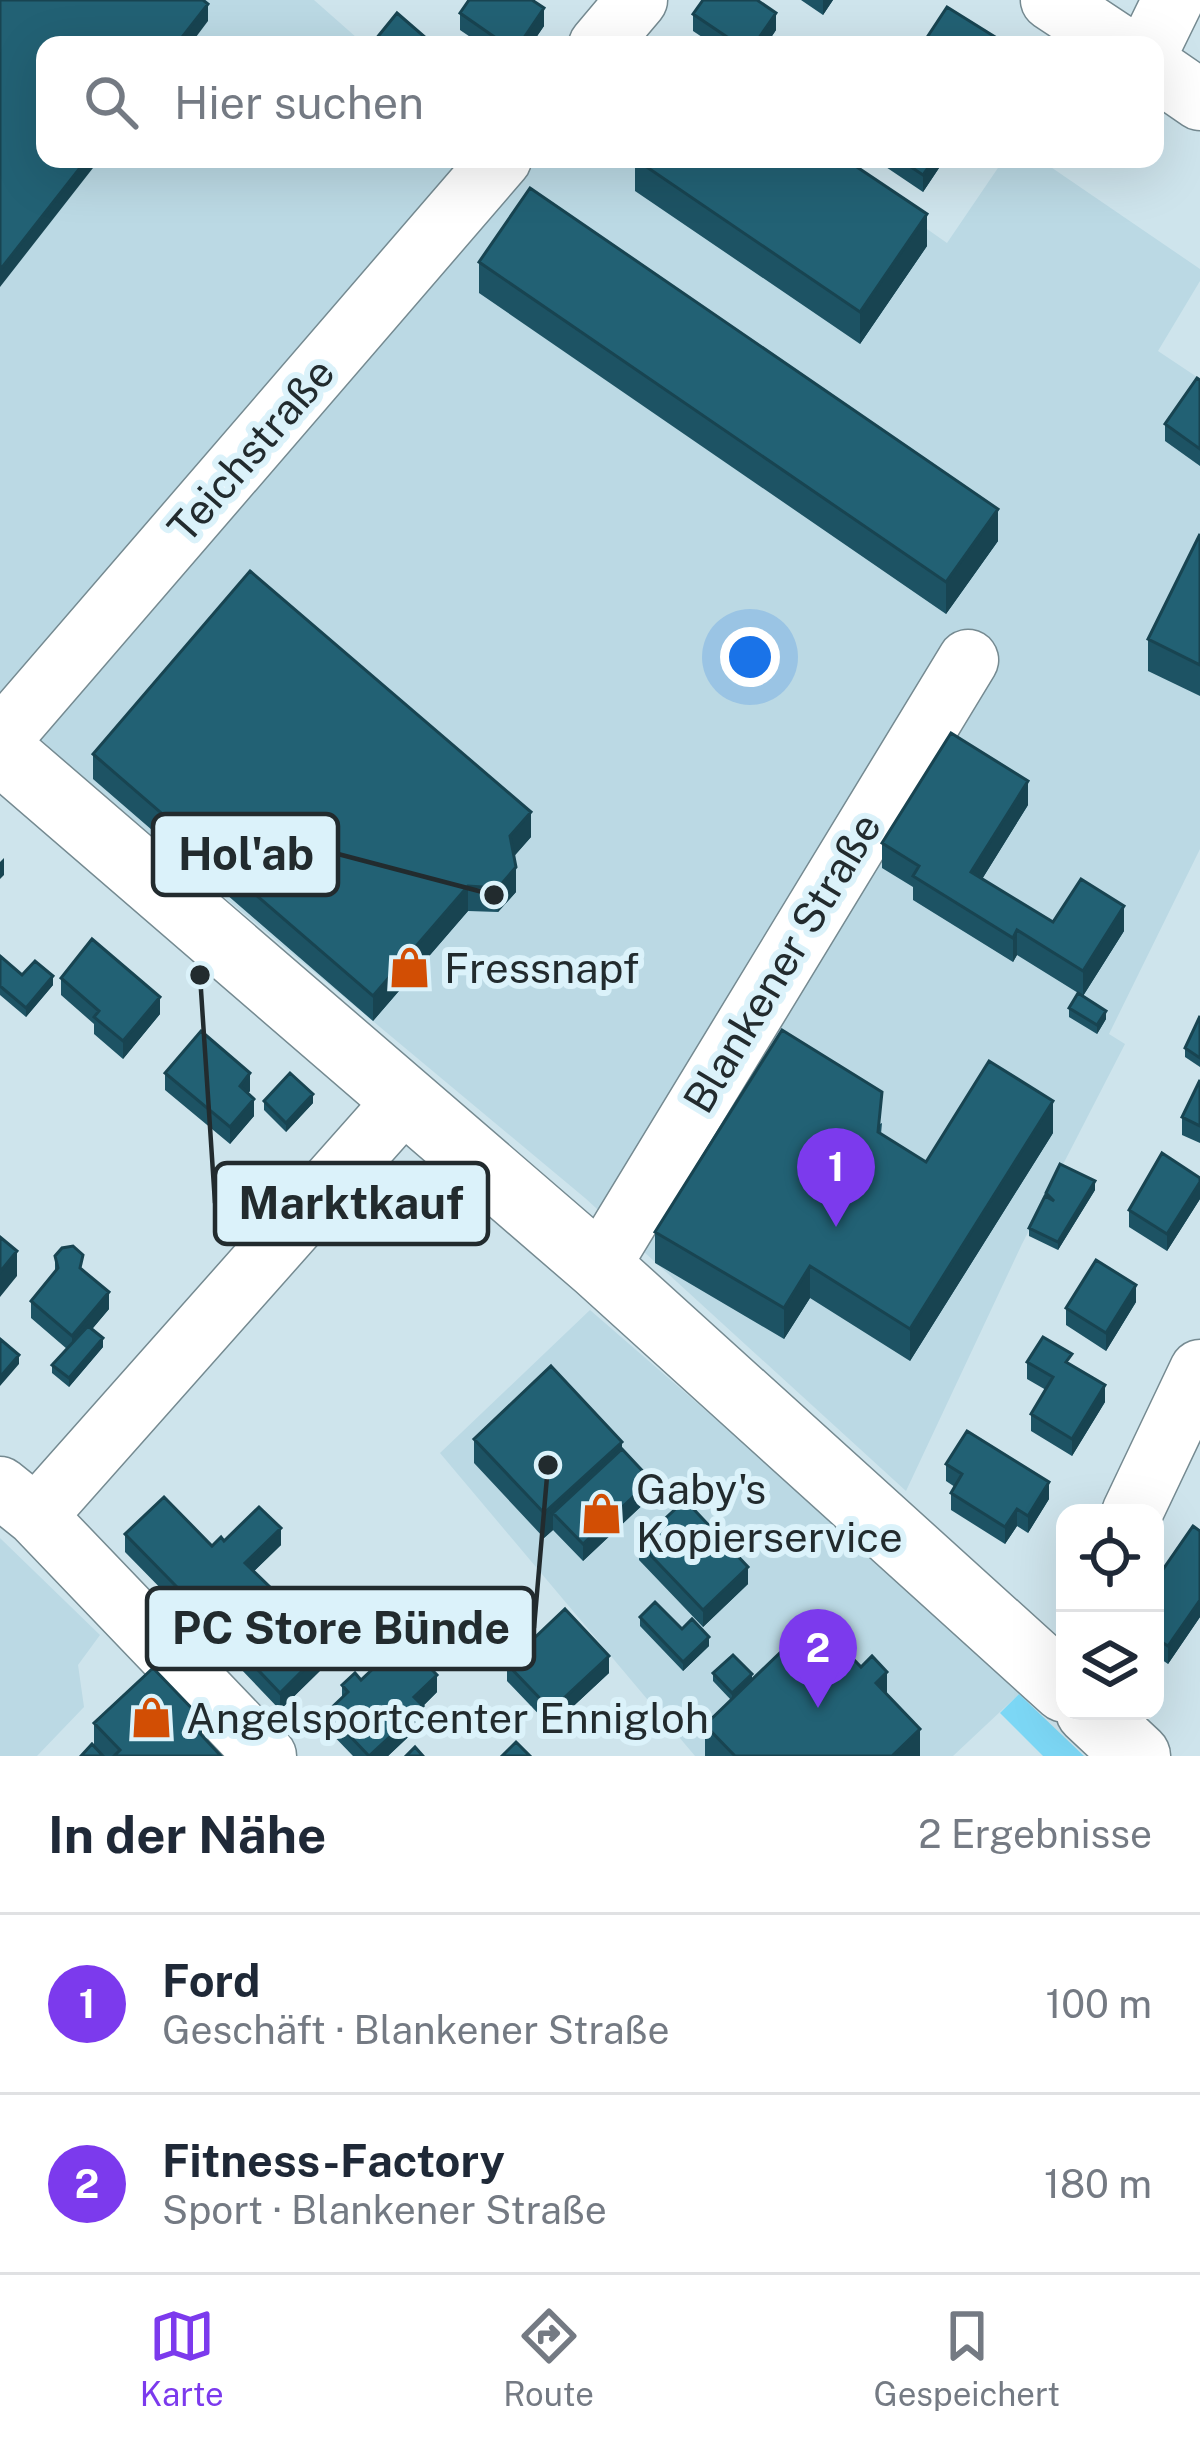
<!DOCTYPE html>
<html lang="de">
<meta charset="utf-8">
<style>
:root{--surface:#fff;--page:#f6f6f7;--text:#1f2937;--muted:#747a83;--line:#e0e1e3;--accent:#7c3aed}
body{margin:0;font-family:"Public Sans",sans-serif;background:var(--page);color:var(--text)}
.controls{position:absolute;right:36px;bottom:36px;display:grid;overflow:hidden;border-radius:24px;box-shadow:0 12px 48px #0002}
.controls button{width:108px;height:108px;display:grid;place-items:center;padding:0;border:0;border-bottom:3px solid var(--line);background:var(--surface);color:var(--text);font:60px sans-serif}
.you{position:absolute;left:750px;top:657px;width:42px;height:42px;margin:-30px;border:9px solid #fff;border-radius:50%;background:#1a73e8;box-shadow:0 0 0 18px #1a73e833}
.badge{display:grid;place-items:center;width:78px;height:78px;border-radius:50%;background:var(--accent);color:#fff;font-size:39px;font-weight:700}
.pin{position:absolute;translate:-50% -99px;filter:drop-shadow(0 3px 6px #0008)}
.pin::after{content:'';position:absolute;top:63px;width:42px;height:36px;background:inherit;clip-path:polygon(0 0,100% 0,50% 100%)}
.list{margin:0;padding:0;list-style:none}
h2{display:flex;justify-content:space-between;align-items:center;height:156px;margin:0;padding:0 48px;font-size:51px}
h2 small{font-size:39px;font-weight:400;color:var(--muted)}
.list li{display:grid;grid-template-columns:78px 1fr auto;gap:36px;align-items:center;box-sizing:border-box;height:180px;padding:0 48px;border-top:3px solid var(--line)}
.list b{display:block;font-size:45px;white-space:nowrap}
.list p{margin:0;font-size:39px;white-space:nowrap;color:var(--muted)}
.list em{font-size:39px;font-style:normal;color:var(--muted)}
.icon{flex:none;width:66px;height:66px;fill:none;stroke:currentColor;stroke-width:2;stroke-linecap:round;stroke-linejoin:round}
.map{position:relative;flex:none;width:1200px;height:1756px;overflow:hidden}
.search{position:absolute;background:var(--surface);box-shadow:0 12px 48px #0002;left:36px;right:36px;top:36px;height:132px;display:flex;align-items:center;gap:30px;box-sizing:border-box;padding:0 42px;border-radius:24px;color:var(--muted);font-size:45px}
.sheet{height:516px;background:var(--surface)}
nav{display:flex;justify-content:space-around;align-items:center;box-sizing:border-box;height:168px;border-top:3px solid var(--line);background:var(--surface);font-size:33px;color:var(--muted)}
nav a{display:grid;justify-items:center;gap:6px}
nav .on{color:var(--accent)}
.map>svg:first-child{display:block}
</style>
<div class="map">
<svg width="1200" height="1756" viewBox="0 0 1200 1756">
<rect width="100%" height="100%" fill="#cee4ec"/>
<path fill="#bbd9e4" d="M0 0H314L365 45H45V159H495L517 179 534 159H827L947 243 1004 159H1039L1200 269V281L1158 351 1200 379V849L1109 1034 1125 1044 1022 1244 906 1491 585 1198 85 781 0 701Z
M590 1310 809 1500 1019 1694 953 1756H695L440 1453Z
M0 1538 100 1635 78 1665 84 1707 37 1756H0Z"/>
<path fill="#7cd7f5" d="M1019 1694 1084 1756H1043L1000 1713Z"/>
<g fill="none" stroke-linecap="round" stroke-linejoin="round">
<defs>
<path id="minor" d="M1051 0 1119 45
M599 45 637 0
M1151 45 1173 0
M1155 69 1200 100
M0 740 501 159
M599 1267 968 660
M0 1487 36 1516 266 1756
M1132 1513 1200 1370
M36 1516 406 1099"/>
<path id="major" d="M0 750 599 1267 1065 1689
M1089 1711 1137 1756"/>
</defs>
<use href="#minor" stroke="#758a91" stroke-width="63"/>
<use href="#major" stroke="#758a91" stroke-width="69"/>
<use href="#minor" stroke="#fff" stroke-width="60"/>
<use href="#major" stroke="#fff" stroke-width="66"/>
</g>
<path fill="#1d5364" d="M801 0H833L823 15Z
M460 13 544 26 531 45H482L460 30Z
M693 14 776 30 766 45H714L693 31Z
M635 159 849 162 927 246 860 344 635 191Z
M874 159H945L923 192Z
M479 262 998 541 946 614 479 293Z
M1200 380V466L1165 441V424Z
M1200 534V696L1148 671V639Z
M93 754 531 837 514 856 516 892 498 912 468 911 373 1021 93 779Z
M1028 805 982 879 1053 922 1124 931 1083 996 1017 955 1013 962 913 900V887L882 868V843Z
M0 956 22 975 53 985 26 1017 0 995Z
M61 978 160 1014 123 1059 94 1034V1024L61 995Z
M1069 1008 1106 1019 1097 1034 1069 1017Z
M1200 1016V1067L1185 1057V1048Z
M165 1073 250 1091 248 1093 254 1116 230 1144 165 1090Z
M1200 1080V1143L1182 1135V1117Z
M264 1101 313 1103 286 1132 264 1110Z
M882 1123 881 1134 926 1162 1053 1133 910 1361 810 1298 784 1339 655 1263V1232Z
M1200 1178V1199L1167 1251 1129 1227V1210Z
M1095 1190 1058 1250 1029 1236V1228L1046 1193Z
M55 1256 83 1271 109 1309 92 1329 103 1347 69 1387 52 1373V1365L67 1349 31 1318V1301L55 1271Z
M1136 1302 1106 1351 1066 1325V1308Z
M1027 1362 1072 1365 1105 1402 1072 1456 1031 1431V1414L1046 1390 1027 1379Z
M474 1439 651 1497 583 1561 553 1530 544 1538 474 1463Z
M946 1464 1049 1499 1028 1533 1017 1526 1005 1544 951 1510V1493L955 1487 946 1481Z
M1200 1531V1617L1168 1664 1155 1655V1581Z
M125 1534 212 1546 224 1541 281 1545 254 1571 274 1609 223 1652 125 1552Z
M639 1543 748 1584 703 1627 639 1560Z
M640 1617 682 1629 709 1646 683 1671 640 1626Z
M311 1629 347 1656 332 1670 326 1665 280 1710 238 1666V1649Z
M365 1649 437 1692 423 1706V1723L388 1756H353L327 1729V1712L342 1699V1685L361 1680 370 1671 365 1666Z
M507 1664 609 1673 551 1727 507 1681Z
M713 1673 752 1679 887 1694 920 1756H705V1725L731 1700 713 1681Z
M94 1723 202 1736 221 1756H81L94 1747Z"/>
<path fill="#184451" d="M823 0H833L823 15Z
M208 4V21L190 45H176Z
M544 8V26L531 45H519Z
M776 13V30L766 45H754Z
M87 159H100L0 287V270Z
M934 159H945L923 192V175Z
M927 214V246L860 344V312Z
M998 509V541L946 614V582Z
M1028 781V805L971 897V872Z
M531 812V837L510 861V836Z
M4 858V875L0 879V862Z
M516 867V892L498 912V888Z
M468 886V911L373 1021V996Z
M1124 906V931L1083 996V971Z
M1017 930V955L1013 962V938Z
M53 976V985L26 1017V1008Z
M160 997V1014L123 1059V1041Z
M1106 1011V1019L1097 1034V1025Z
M250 1073V1091L240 1103V1086Z
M313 1094V1103L286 1132V1123Z
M254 1099V1116L230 1144V1127Z
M1053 1101V1133L910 1361V1329Z
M1095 1181V1190L1058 1250V1242Z
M1200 1182V1199L1167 1251V1234Z
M17 1251V1276L0 1297V1272Z
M810 1266V1298L784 1339V1308Z
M1136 1285V1302L1106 1351V1333Z
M109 1292V1309L72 1353V1336Z
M103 1338V1347L69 1387V1378Z
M19 1355V1364L0 1386V1377Z
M1105 1385V1402L1072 1456V1439Z
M622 1442V1466L553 1513V1530L544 1538V1513Z
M651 1480V1497L583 1561V1544Z
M1049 1482V1499L1028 1533V1516Z
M1017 1509V1526L1005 1544V1527Z
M281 1528V1545L245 1580V1563Z
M748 1567V1584L703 1627V1610Z
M274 1591V1609L223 1652V1634Z
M1200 1600V1617L1168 1664V1646Z
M709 1637V1646L683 1671V1662Z
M347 1639V1656L332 1670V1653Z
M326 1647V1665L280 1710V1693Z
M609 1656V1673L551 1727V1710Z
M887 1672V1703L876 1683Z
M752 1674V1683L732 1701V1693Z
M437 1675V1692L423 1706V1723L388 1756H370L414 1697Z
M202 1719V1744L194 1727Z
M920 1729V1756H892Z"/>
<path fill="#226174" stroke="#184451" stroke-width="3" d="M0 0H203L208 4 176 45H45V159H87L0 270Z
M469 0H532L544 8 519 45H506L460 13Z
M703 0H757L776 13 754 45H739L693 14Z
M947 7 1008 45H922Z
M397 13 434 45H371Z
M635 159H845L927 214 860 312Z
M899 159H934L923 175Z
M530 188 998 509 946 582 479 262Z
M1197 378 1200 380V449L1165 424Z
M1200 534V665L1148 639Z
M250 571 531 812 510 836 516 867 498 888 468 886 373 996 93 754Z
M951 733 1028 781 971 872 1053 922 1081 879 1124 906 1083 971 1017 930 1013 938 913 876 919 866 882 843Z
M92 939 160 997 123 1041 94 1017 99 1011 61 978Z
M0 956 22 975 35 961 53 976 26 1008 0 986Z
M1078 993 1106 1011 1097 1025 1069 1008Z
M1200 1016V1058L1185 1048Z
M782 1030 882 1092 878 1132 926 1162 989 1061 1053 1101 910 1329 810 1266 784 1308 655 1232Z
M201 1031 250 1073 240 1086 254 1099 230 1127 165 1073Z
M290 1073 313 1094 286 1123 264 1101Z
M1200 1080V1126L1182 1117Z
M1162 1153 1200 1178V1182L1167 1234 1129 1210Z
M1060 1164 1095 1181 1058 1242 1029 1228 1045 1196 1054 1201 1046 1193Z
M0 1237 17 1251 0 1272Z
M73 1246 83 1255 80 1268 109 1292 72 1336 31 1301 58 1268 55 1256 62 1248Z
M1096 1260 1136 1285 1106 1333 1066 1308Z
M88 1326 103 1338 69 1378 52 1365Z
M1043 1337 1072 1354 1066 1362 1105 1385 1072 1439 1031 1414 1053 1377 1027 1362Z
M0 1339 19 1355 0 1377Z
M551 1366 622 1442 544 1513 474 1439Z
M967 1431 1049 1482 1028 1516 1017 1509 1005 1527 951 1493 962 1474 946 1464Z
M622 1449 651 1480 583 1544 553 1513Z
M164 1497 212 1546 221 1537 224 1541 259 1507 281 1528 245 1563 274 1591 223 1634 125 1534Z
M685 1500 748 1567 703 1610 639 1543Z
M1193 1526 1200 1531V1600L1168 1646 1155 1638V1581Z
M655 1602 682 1629 692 1619 709 1637 683 1662 640 1617Z
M286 1603 311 1629 325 1615 347 1639 332 1653 326 1647 280 1693 238 1649Z
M565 1609 609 1656 551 1710 507 1664Z
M815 1619 861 1667 872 1656 887 1672 876 1683 920 1729 892 1756H735L705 1725Z
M389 1626 437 1675 414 1697 423 1706 369 1756 327 1712 348 1692 342 1685 355 1673 361 1680 379 1663 365 1649Z
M733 1655 752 1674 732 1693 713 1673Z
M153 1668 202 1719 194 1727 221 1756H114L120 1750 94 1723Z
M516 1742 530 1756H502Z
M92 1744 103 1756H81Z
M415 1747 423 1756H406Z"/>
<defs>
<symbol id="shop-bare" viewBox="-9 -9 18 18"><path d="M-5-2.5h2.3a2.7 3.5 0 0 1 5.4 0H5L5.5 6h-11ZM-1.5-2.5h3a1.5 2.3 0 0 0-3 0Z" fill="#d24e04" stroke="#dbf2fa" stroke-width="2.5" paint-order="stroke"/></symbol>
</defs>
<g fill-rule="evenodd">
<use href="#shop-bare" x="380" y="938" width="59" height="59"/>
<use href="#shop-bare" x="572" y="1484" width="59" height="59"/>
<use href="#shop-bare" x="122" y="1688" width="59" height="59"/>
</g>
<g text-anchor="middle" stroke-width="12" stroke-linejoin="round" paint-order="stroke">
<g font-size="42" fill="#222b2e" stroke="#dbf2fa">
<text transform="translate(251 450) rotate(-49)" y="15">Teichstraße</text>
<text transform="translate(782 963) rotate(-59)" y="15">Blankener Straße</text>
</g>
<g font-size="42" fill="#222b2e" stroke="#dbf2fa" text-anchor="start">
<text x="444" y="983">Fressnapf</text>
<text x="636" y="1504">Gaby's<tspan x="636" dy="48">Kopierservice</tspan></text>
<text x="186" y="1733">Angelsportcenter Ennigloh</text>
</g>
</g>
<path fill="none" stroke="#222b2e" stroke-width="4.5" d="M494 895L338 854M200 975L215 1203M548 1465L534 1628"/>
<g fill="#222b2e" stroke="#dbf2fa" stroke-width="4.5">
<circle cx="494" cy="895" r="12"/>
<circle cx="200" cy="975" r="12"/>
<circle cx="548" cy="1465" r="12"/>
</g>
<g fill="#dbf2fa" stroke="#222b2e" stroke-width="4.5">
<rect x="153" y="814" width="185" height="81" rx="12"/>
<rect x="215" y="1163" width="273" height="81" rx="12"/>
<rect x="147" y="1588" width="387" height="81" rx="12"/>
</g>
<g font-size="45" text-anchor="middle" font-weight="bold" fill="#222b2e">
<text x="246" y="870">Hol'ab</text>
<text x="351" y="1219">Marktkauf</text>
<text x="341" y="1644">PC Store Bünde</text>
</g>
</svg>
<div class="controls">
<button><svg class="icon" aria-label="locate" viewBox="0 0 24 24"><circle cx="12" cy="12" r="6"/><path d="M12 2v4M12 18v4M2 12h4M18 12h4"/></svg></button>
<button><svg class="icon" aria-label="layers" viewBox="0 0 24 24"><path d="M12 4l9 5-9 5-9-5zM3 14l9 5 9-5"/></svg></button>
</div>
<div class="you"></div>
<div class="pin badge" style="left:836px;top:1227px">1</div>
<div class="pin badge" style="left:818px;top:1708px">2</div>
<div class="search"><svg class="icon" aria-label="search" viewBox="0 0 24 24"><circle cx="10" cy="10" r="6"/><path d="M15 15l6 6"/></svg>Hier suchen</div>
</div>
<section class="sheet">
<h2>In der Nähe<small>2 Ergebnisse</small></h2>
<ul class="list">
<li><span class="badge">1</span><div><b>Ford</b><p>Geschäft · Blankener Straße</p></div><em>100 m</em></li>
<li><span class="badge">2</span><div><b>Fitness-Factory</b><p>Sport · Blankener Straße</p></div><em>180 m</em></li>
</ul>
</section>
<nav>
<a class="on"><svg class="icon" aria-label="map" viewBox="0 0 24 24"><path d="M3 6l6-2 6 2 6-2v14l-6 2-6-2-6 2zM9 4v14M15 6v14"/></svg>Karte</a>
<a><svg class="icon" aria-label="directions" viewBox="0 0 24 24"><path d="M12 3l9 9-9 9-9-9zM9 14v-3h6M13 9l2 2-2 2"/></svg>Route</a>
<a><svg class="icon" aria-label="saved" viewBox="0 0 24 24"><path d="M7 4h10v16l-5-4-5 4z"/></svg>Gespeichert</a>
</nav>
